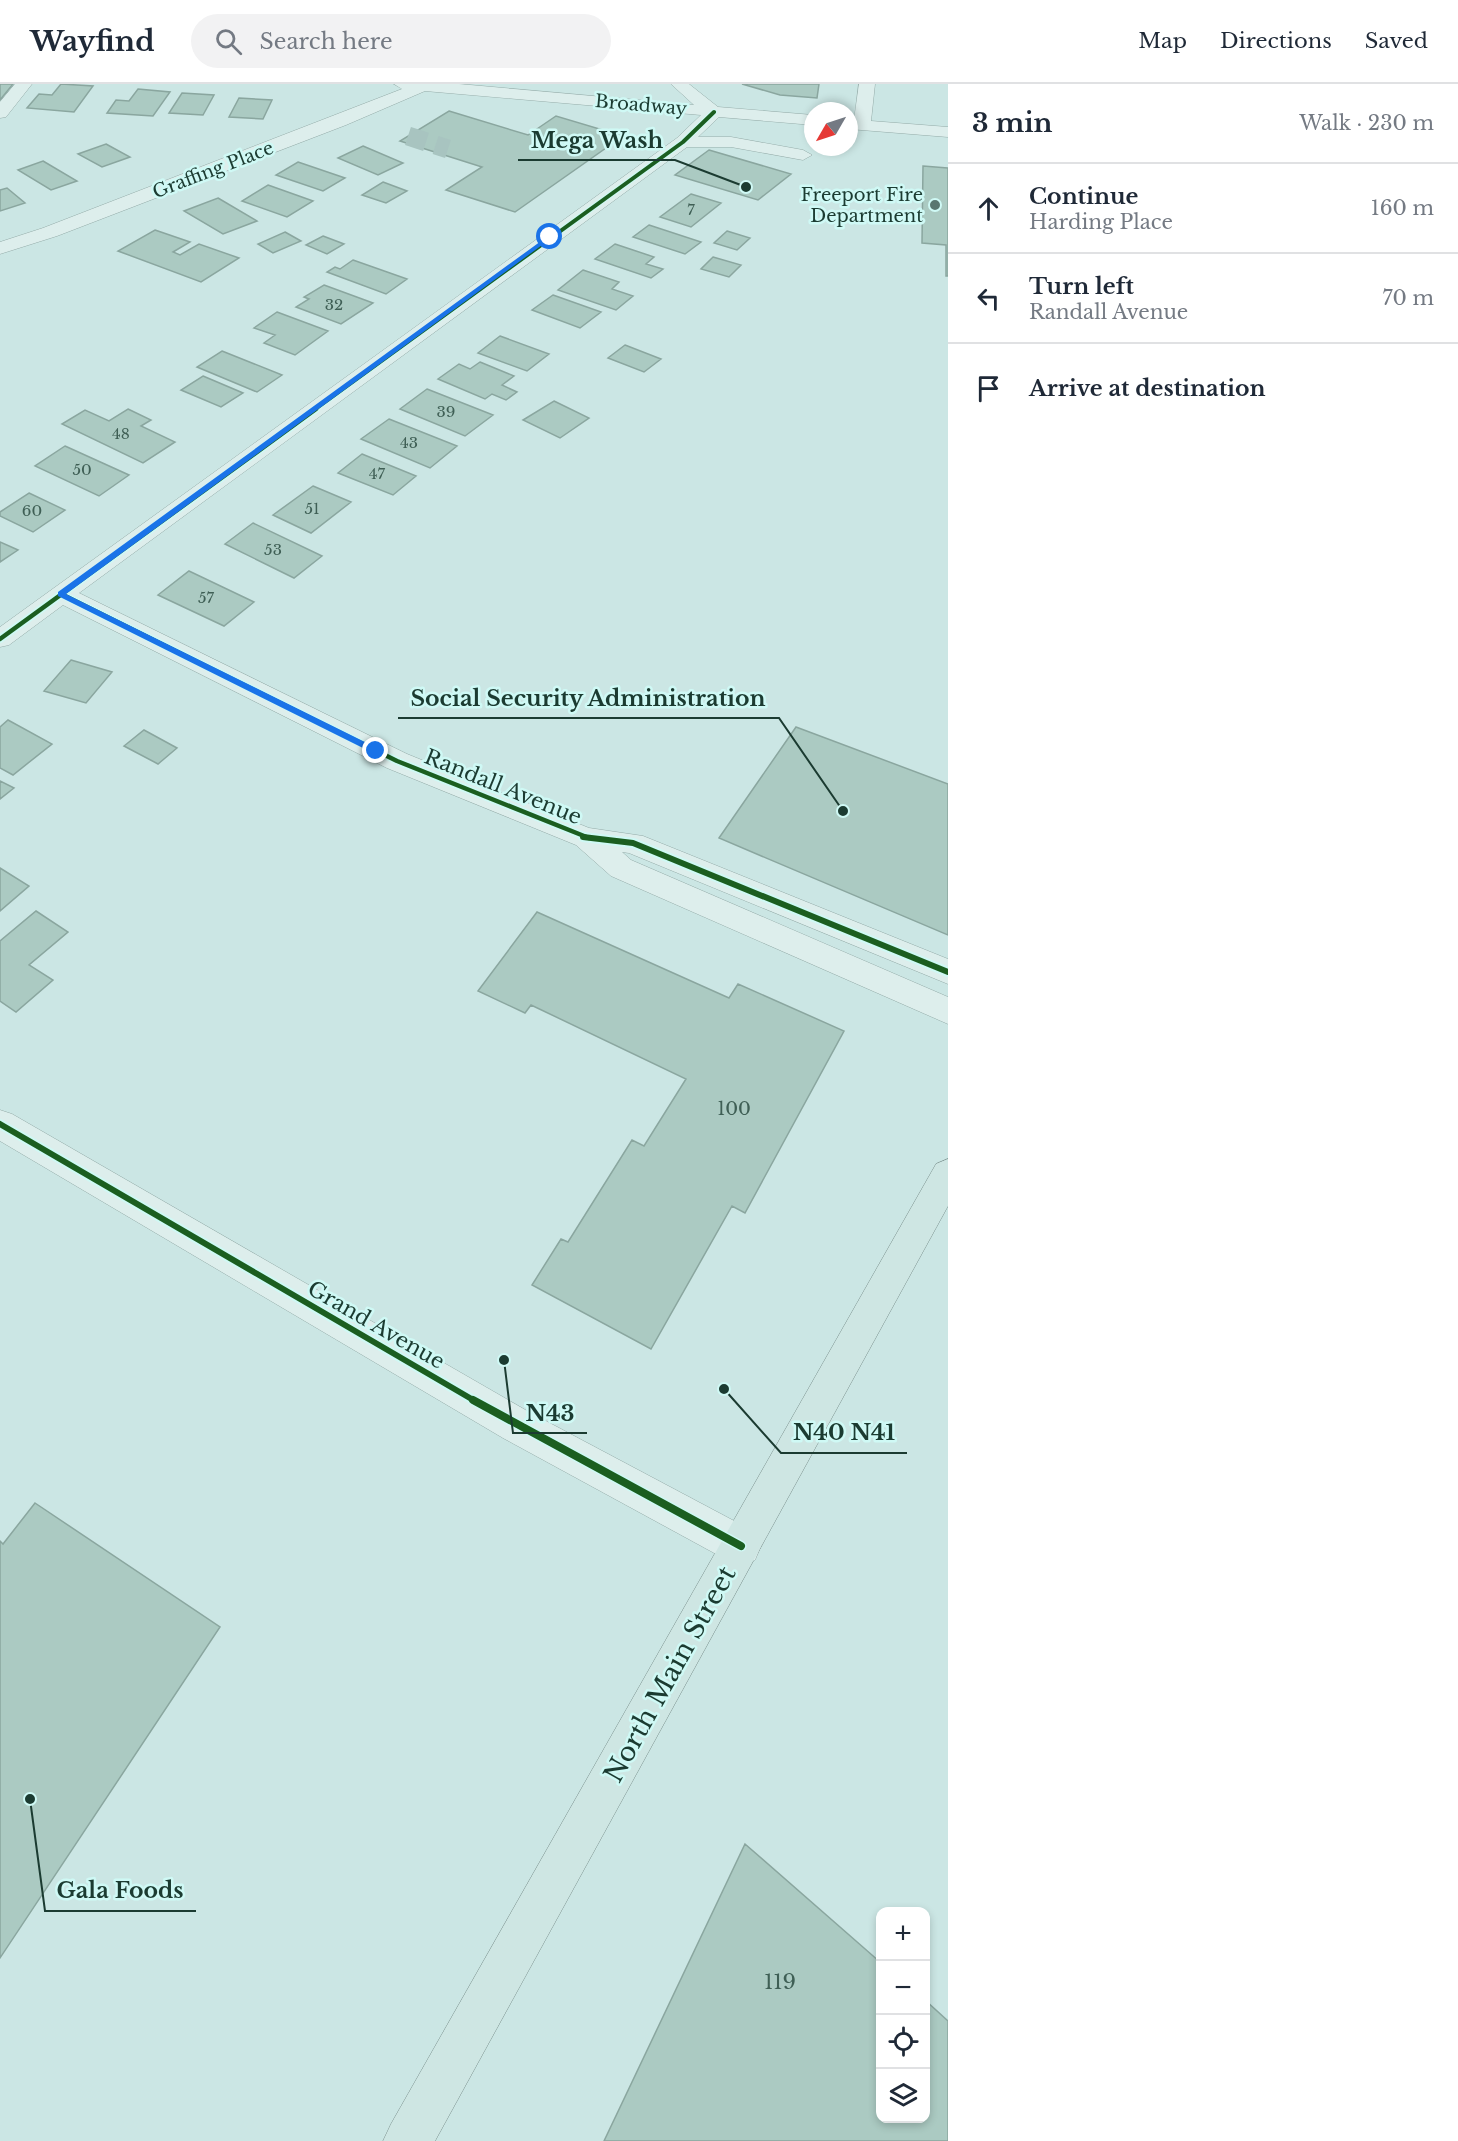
<!DOCTYPE html>
<meta charset="utf-8">
<style>
:root{--surface:#fff;--page:#f2f2f3;--text:#1f2937;--muted:#747a83;--line:#e0e1e3}
body{margin:0;font-family:"Libre Baskerville",serif;background:var(--page);color:var(--text)}
.controls{position:absolute;right:18px;bottom:18px;display:grid;overflow:hidden;border-radius:12px;box-shadow:0 3px 9px #0003}
.controls button{width:54px;height:54px;display:grid;place-items:center;padding:0;border:0;border-bottom:2px solid var(--line);background:var(--surface);color:var(--text);font:30px sans-serif}
.compass{position:absolute;left:804px;top:18px;width:54px;height:54px;border-radius:50%;background:var(--surface);box-shadow:0 3px 9px #0003;rotate:231deg}
.stop{position:absolute;width:18px;height:18px;margin:-14px;border:4px solid #1a73e8;border-radius:50%;background:#fff}
.stop.end{background:#1a73e8;border-color:#fff;box-shadow:0 2px 6px #0008}
.list{margin:0;padding:0;list-style:none}
h2{display:flex;justify-content:space-between;align-items:center;height:78px;margin:0;padding:0 24px;font-size:26px}
h2 small{font-size:20px;font-weight:400;color:var(--muted)}
.list li{display:grid;grid-template-columns:39px 1fr auto;gap:18px;align-items:center;box-sizing:border-box;height:90px;padding:0 24px;border-top:2px solid var(--line)}
.list b{display:block;font-size:22px;white-space:nowrap}
.list p{margin:0;font-size:20px;white-space:nowrap;color:var(--muted)}
.list em{font-size:20px;font-style:normal;color:var(--muted)}
.icon{flex:none;width:33px;height:33px;fill:none;stroke:currentColor;stroke-width:2;stroke-linecap:round;stroke-linejoin:round}
.map{position:relative;flex:none;width:948px;height:2057px;overflow:hidden}
header{display:flex;align-items:center;gap:36px;box-sizing:border-box;height:84px;padding:0 30px;background:var(--surface);border-bottom:2px solid var(--line)}
header strong{font-size:28px}
nav{display:flex;gap:33px;margin-inline-start:auto;font-size:21px}
.search{width:420px;height:54px;background:var(--page);display:flex;align-items:center;gap:15px;box-sizing:border-box;padding:0 21px;border-radius:33px;color:var(--muted);font-size:22px}
main{display:flex}
aside{flex:1;background:var(--surface)}
.map>svg:first-child{display:block}
</style>
<header>
<strong>Wayfind</strong>
<div class="search"><svg class="icon" aria-label="search" viewBox="0 0 24 24"><circle cx="10" cy="10" r="6"/><path d="M15 15l6 6"/></svg>Search here</div>
<nav><a>Map</a><a>Directions</a><a>Saved</a></nav>
</header>
<main>
<div class="map">
<svg width="948" height="2057" viewBox="0 0 948 2057">
<rect width="100%" height="100%" fill="#cbe6e4"/>
<path fill="#abcac2" stroke="#8aa69f" stroke-width="1.5" d="M0 0H13L0 16Z
M61 0 93 2 74 28 27 24 39 10 52 11Z
M742 0H819L817 14 780 11Z
M138 5 170 8 153 32 107 29 116 16 129 17Z
M182 9 214 11 203 31 169 29Z
M239 14 272 16 263 35 229 33Z
M449 27 528 51 556 32 623 52 515 128 446 106 482 83 400 57Z
M106 60 130 73 102 83 78 70Z
M363 62 403 79 378 91 338 74Z
M709 66 791 90 758 116 675 91Z
M43 77 77 97 51 106 18 86Z
M298 78 345 94 323 107 276 91Z
M923 82 948 84V192H946V161L922 159Z
M383 98 407 107 386 119 362 111Z
M268 101 313 117 287 133 242 117Z
M7 104 25 119 0 127V106Z
M691 110 721 119 691 143 660 133Z
M218 114 257 137 223 150 184 127Z
M649 141 701 158 685 170 633 153Z
M155 146 190 158 173 168 180 171 199 160 239 174 201 198 118 167Z
M727 147 750 154 737 166 714 159Z
M285 148 301 157 273 169 258 160Z
M323 152 344 160 327 170 306 161Z
M615 160 654 173 646 180 663 185 651 194 595 175Z
M713 173 741 181 729 193 701 185Z
M353 176 407 195 386 210 327 188 335 183 340 185Z
M583 186 619 198 612 205 633 212 616 226 558 206Z
M324 201 373 219 341 240 296 223 309 215 304 213Z
M553 211 601 228 580 244 532 226Z
M277 228 328 247 295 271 264 259 275 251 254 244Z
M500 252 549 270 527 287 478 269Z
M625 261 661 275 644 288 608 274Z
M222 267 282 291 257 308 197 283Z
M480 278 514 292 502 301 517 308 506 316 492 310 485 315 438 295 459 280 470 285Z
M203 292 243 309 221 323 181 306Z
M427 305 493 331 465 352 400 325Z
M554 317 589 334 560 354 523 336Z
M128 325 151 336 141 342 175 358 143 379 62 340 85 326 109 337Z
M389 335 457 362 430 384 361 355Z
M65 362 129 391 99 412 35 382Z
M362 370 416 392 393 411 338 389Z
M313 402 351 418 311 449 273 431Z
M29 409 65 426 33 448 0 432V428Z
M253 439 322 472 294 494 225 460Z
M0 458 18 466 0 478Z
M189 487 254 518 224 542 158 511Z
M71 576 112 588 86 619 44 607Z
M8 636 52 660 13 691 0 684V643Z
M796 643 948 700V851L719 754Z
M144 646 177 664 158 680 124 662Z
M0 697 14 704 0 715Z
M0 784 29 802 0 827Z
M36 827 68 848 29 881 53 896 16 928 0 917V857Z
M537 828 729 914 738 900 844 947 745 1129 732 1122 651 1265 532 1201 561 1155 568 1158 632 1056 644 1062 686 995 531 921 525 929 478 907Z
M35 1419 220 1543 0 1874V1457L3 1460Z
M745 1760 880 1878V2034H926V1917L948 1937V2057H604Z"/>
<g fill="none" stroke-linecap="round" stroke-linejoin="round">
<path stroke="#a8c4c0" stroke-width="19" stroke-dasharray="19 10" stroke-linecap="butt" d="M408 52 448 65"/>
<defs>
<path id="minor" d="M15 0H32L6 33 0 34V18Z
M394 0H459L694 21 671 0H689L718 23 813 31V41L719 33 698 53H731L803 66 812 71 803 76 731 63H687L79 509 407 670 589 744 643 752 948 875V900L629 769 622 768 631 776 948 913V940L611 792 576 761 387 684 63 521 9 561 0 563V543L677 54 701 31 425 7 346 41 57 152 0 170V158L43 144 402 5Z
M859 0H875L871 37 948 43V53L849 45V35H854Z
M0 1026 12 1030 529 1328 755 1448 761 1462 755 1476 741 1482 727 1476 503 1354 0 1057Z"/>
<path id="major" d="M948 1075V1122L435 2057H383L391 2040 936 1080Z"/>
</defs>
<use href="#minor" stroke="#94aba8" stroke-width="1"/>
<use href="#major" stroke="#7b908d" stroke-width="1"/>
<use href="#minor" fill="#ddeeec" fill-rule="evenodd"/>
<use href="#major" fill="#cee6e3" fill-rule="evenodd"/>
<defs>
<path id="cycleway-far3" d="M314 326 683 58 714 28"/>
<path id="cycleway-far2" d="M61 510 397 677 589 754
M0 555 316 325"/>
<path id="cycleway-far1" d="M583 753 633 759 948 888
M0 1040 475 1317"/>
<path id="cycleway" d="M473 1316 741 1462"/>
</defs>
<use href="#cycleway-far3" stroke="#cff9f5" stroke-width="6"/>
<use href="#cycleway-far2" stroke="#cff9f5" stroke-width="8"/>
<use href="#cycleway-far1" stroke="#cff9f5" stroke-width="10"/>
<use href="#cycleway" stroke="#cff9f5" stroke-width="11"/>
<use href="#cycleway-far3" stroke="#1b5e20" stroke-width="4"/>
<use href="#cycleway-far2" stroke="#1b5e20" stroke-width="4.5"/>
<use href="#cycleway-far1" stroke="#1b5e20" stroke-width="6"/>
<use href="#cycleway" stroke="#1b5e20" stroke-width="8"/>
</g>
<path fill="#1a73e8" d="M548 152 553 153 66 510 379 665V669H373L58 512V508Z"/>
<circle fill="#597770" stroke="#cff9f5" stroke-width="2" cx="935" cy="121" r="6"/>
<g text-anchor="middle" stroke-width="5" stroke-linejoin="round" paint-order="stroke">
<g font-size="15" fill="#3f5f55">
<text x="691" y="131">7</text>
<text x="334" y="226">32</text>
<text x="446" y="333">39</text>
<text x="121" y="355">48</text>
<text x="409" y="364">43</text>
<text x="82" y="391">50</text>
<text x="377" y="395">47</text>
<text x="312" y="430">51</text>
<text x="32" y="432">60</text>
<text x="273" y="471">53</text>
<text x="206" y="519">57</text>
</g>
<g font-size="18" fill="#1b3b31" stroke="#cff9f5">
<text transform="translate(641 21) rotate(5)" y="6">Broadway</text>
<text transform="translate(213 86) rotate(-21)" y="6">Graffing Place</text>
</g>
<g font-size="18" fill="#1b3b31" stroke="#cff9f5" text-anchor="end">
<text x="923" y="117">Freeport Fire<tspan x="923" dy="21">Department</tspan></text>
</g>
<g font-size="18" fill="#3f5f55">
<text x="734" y="1031">100</text>
</g>
<g font-size="21" fill="#1b3b31" stroke="#cff9f5">
<text transform="translate(503 703) rotate(22)" y="7">Randall Avenue</text>
<text transform="translate(376 1241) rotate(30)" y="7">Grand Avenue</text>
</g>
<g font-size="21" fill="#3f5f55">
<text x="780" y="1905">119</text>
</g>
<g font-size="26" fill="#1b3b31" stroke="#cff9f5">
<text transform="translate(670 1590) rotate(-61)" y="9">North Main Street</text>
</g>
</g>
<path fill="none" stroke="#1b3b31" stroke-width="2" d="M746 103L675 76H518M843 727L779 634H398M504 1276L513 1349H587M724 1305L781 1369H907M30 1715L45 1827H196"/>
<g fill="#1b3b31" stroke="#cff9f5" stroke-width="2">
<circle cx="746" cy="103" r="6"/>
<circle cx="843" cy="727" r="6"/>
<circle cx="504" cy="1276" r="6"/>
<circle cx="724" cy="1305" r="6"/>
<circle cx="30" cy="1715" r="6"/>
</g>
<g font-size="22" text-anchor="middle" font-weight="bold" fill="#1b3b31" stroke="#cff9f5" stroke-width="5" stroke-linejoin="round" paint-order="stroke">
<text x="597" y="64">Mega Wash</text>
<text x="588" y="622">Social Security Administration</text>
<text x="550" y="1337">N43</text>
<text x="844" y="1356">N40 N41</text>
<text x="120" y="1814">Gala Foods</text>
</g>
</svg>
<div class="controls">
<button>+</button>
<button>−</button>
<button><svg class="icon" aria-label="locate" viewBox="0 0 24 24"><circle cx="12" cy="12" r="6"/><path d="M12 2v4M12 18v4M2 12h4M18 12h4"/></svg></button>
<button><svg class="icon" aria-label="layers" viewBox="0 0 24 24"><path d="M12 4l9 5-9 5-9-5zM3 14l9 5 9-5"/></svg></button>
</div>
<svg class="compass" viewBox="-18 -18 36 36"><path d="M0-13l5 13h-10z" fill="#e53935"/><path d="M0 13l5-13h-10z" fill="#747a83"/></svg>
<div class="stop" style="left:550px;top:153px"></div>
<div class="stop end" style="left:376px;top:667px"></div>
</div>
<aside>
<h2>3 min<small>Walk · 230 m</small></h2>
<ul class="list">
<li><svg class="icon" aria-label="ahead" viewBox="0 0 24 24"><path d="M12 20V5M6 11l6-6 6 6"/></svg><div><b>Continue</b><p>Harding Place</p></div><em>160 m</em></li>
<li><svg class="icon" aria-label="left" viewBox="0 0 24 24"><path d="M17 20v-9H6M10 6l-5 5 5 5"/></svg><div><b>Turn left</b><p>Randall Avenue</p></div><em>70 m</em></li>
<li><svg class="icon" aria-label="arrive" viewBox="0 0 24 24"><path d="M6 21V4h12l-3 4 3 4H6"/></svg><div><b>Arrive at destination</b></div></li>
</ul>
</aside>
</main>
